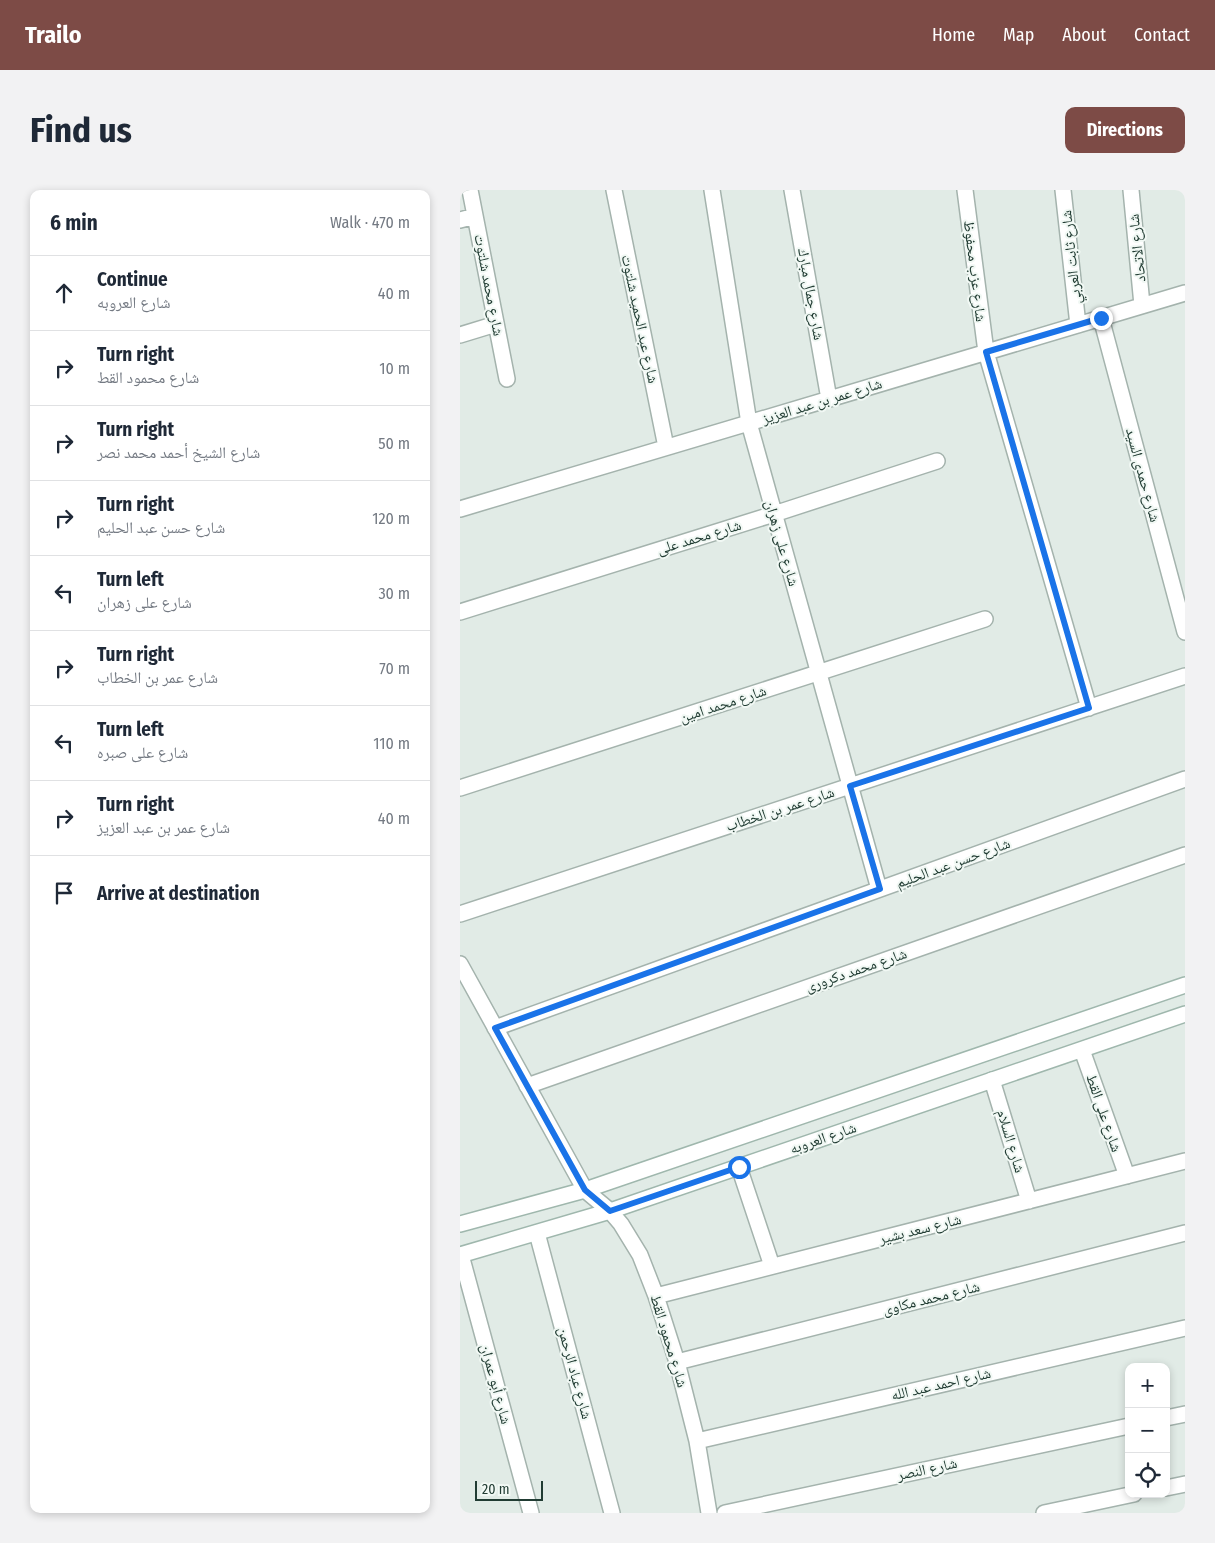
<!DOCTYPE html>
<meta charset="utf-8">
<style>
:root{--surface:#fff;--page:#f2f2f3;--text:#1f2937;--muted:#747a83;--line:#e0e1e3;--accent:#7d4b46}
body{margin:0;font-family:"Fira Sans Condensed","Noto Naskh Arabic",sans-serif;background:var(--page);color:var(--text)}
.controls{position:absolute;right:15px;bottom:15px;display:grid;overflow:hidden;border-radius:10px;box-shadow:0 2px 8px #0003}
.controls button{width:45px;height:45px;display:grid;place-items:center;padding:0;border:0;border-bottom:1px solid var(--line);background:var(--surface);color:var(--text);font:25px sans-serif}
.scale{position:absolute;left:15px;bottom:12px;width:68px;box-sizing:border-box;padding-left:5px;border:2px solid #213c33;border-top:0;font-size:14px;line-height:18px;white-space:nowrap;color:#213c33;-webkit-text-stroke:4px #f1f8f4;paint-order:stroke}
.stop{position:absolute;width:15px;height:15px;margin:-11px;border:4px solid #1a73e8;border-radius:50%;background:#fff}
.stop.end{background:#1a73e8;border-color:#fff;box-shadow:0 1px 5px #0008}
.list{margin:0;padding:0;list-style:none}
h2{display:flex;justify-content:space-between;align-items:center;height:65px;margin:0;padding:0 20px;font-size:21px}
h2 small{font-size:16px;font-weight:400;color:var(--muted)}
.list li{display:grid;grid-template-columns:32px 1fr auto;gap:15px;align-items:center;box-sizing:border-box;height:75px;padding:0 20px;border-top:1px solid var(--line)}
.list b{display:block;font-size:19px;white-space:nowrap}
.list p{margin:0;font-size:16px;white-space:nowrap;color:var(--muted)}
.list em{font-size:16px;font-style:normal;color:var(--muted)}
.icon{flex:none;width:28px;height:28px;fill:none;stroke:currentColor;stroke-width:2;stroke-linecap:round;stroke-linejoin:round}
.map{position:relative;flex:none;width:725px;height:1323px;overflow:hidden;border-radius:10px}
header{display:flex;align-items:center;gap:30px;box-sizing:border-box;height:70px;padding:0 25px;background:var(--accent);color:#fff}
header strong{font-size:24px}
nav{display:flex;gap:28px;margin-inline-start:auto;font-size:18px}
.intro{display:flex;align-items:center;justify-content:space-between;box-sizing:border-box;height:120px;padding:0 30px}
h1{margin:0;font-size:35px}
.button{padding:12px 22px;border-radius:10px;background:var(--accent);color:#fff;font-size:18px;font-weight:700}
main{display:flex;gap:30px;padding:0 30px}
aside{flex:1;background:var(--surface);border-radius:10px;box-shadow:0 2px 8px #0003}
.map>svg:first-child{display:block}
</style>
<header>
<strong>Trailo</strong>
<nav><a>Home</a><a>Map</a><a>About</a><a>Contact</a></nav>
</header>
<div class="intro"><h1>Find us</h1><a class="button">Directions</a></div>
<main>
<aside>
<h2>6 min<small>Walk · 470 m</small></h2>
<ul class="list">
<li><svg class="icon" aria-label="ahead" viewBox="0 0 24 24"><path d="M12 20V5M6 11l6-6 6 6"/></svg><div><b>Continue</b><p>شارع العروبه</p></div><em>40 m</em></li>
<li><svg class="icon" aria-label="right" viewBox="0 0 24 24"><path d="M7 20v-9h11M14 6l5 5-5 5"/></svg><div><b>Turn right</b><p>شارع محمود القط</p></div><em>10 m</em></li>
<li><svg class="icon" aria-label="right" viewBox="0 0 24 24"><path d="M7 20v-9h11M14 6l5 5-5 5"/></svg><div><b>Turn right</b><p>شارع الشيخ أحمد محمد نصر</p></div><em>50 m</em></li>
<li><svg class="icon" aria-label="right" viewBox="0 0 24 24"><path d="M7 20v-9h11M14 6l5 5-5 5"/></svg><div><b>Turn right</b><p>شارع حسن عبد الحليم</p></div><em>120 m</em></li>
<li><svg class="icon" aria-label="left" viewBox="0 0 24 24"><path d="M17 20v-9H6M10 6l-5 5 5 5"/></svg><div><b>Turn left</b><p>شارع على زهران</p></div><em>30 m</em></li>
<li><svg class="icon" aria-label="right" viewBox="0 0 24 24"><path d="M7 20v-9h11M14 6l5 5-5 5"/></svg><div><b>Turn right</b><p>شارع عمر بن الخطاب</p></div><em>70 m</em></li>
<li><svg class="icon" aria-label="left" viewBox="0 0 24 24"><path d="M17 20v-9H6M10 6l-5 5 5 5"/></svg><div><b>Turn left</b><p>شارع على صبره</p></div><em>110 m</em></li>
<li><svg class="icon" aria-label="right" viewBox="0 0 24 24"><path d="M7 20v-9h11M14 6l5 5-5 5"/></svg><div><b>Turn right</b><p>شارع عمر بن عبد العزيز</p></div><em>40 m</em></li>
<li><svg class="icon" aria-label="arrive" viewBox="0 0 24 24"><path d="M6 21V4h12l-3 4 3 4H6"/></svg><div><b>Arrive at destination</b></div></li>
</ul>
</aside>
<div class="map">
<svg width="725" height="1323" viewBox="0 0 725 1323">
<rect width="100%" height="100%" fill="#e1ebe6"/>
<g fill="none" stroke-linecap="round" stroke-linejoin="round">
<defs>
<path id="street" d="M10 0 47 189
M154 0 206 257
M252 0 289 233 419 699
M332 0 369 209
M505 0 526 162 629 518
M603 0 618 135
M671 0 682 115
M0 30 15 26
M641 128 725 442
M0 145 36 134
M0 319 725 103
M0 422 314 324 477 271
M0 598 525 429
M0 724 725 486
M0 774 125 1000 150 1021 161 1034 180 1065 196 1106 217 1172 237 1251 249 1323
M35 838 725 589
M622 860 667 986
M532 890 569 1011
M67 896 725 665
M279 977 312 1076
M77 1043 152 1323
M1 1065 71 1323
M196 1106 725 971
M217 1172 725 1043
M706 1228 725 1224
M237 1251 725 1138
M706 1298 725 1294
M265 1323 669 1236
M584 1323 674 1304"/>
<path id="secondary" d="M0 1034 125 1000 725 795
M0 1065 150 1021 725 824"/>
</defs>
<use href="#street" stroke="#a4b3ad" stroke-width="18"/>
<use href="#secondary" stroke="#9fb7ad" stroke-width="18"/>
<use href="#street" stroke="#fff" stroke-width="15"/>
<use href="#secondary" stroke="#fff" stroke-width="15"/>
</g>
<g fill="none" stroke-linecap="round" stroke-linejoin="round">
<path stroke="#1a73e8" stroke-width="6" d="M279 977 150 1021 125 1000 35 838 420 699 390 596 629 518 526 162 641 128"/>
</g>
<g text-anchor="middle" stroke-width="4" stroke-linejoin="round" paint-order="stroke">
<g font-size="15" fill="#213c33" stroke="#f1f8f4">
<text transform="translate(677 58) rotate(-96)" y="5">شارع الاتحاد</text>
<text transform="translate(611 67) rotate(-96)" y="5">شارع ثابت العربي</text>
<text transform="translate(515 81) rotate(83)" y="5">شارع عزب محفوظ</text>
<text transform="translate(29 95) rotate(79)" y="5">شارع محمد شلتوت</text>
<text transform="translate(351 104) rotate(80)" y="5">شارع جمال مبارك</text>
<text transform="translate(180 129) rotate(78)" y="5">شارع عبد الحميد شلتوت</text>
<text transform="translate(362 211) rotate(-17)" y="5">شارع عمر بن عبد العزيز</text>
<text transform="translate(683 285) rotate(75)" y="5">شارع حمدى السيد</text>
<text transform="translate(239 347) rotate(-17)" y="5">شارع محمد على</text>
<text transform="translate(322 353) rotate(74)" y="5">شارع على زهران</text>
<text transform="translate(263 514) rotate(-18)" y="5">شارع محمد امين</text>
<text transform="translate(320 619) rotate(-18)" y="5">شارع عمر بن الخطاب</text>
<text transform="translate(493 673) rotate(-20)" y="5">شارع حسن عبد الحليم</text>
<text transform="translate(396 780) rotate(-19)" y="5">شارع محمد دكرورى</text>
<text transform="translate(644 923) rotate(71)" y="5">شارع على القط</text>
<text transform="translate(363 948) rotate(-19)" y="5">شارع العروبه</text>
<text transform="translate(551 951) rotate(73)" y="5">شارع السلام</text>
<text transform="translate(460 1039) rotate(-14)" y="5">شارع سعد بشير</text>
<text transform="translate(471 1108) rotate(-14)" y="5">شارع محمد مكاوى</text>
<text transform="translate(209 1151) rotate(73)" y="5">شارع محمود القط</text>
<text transform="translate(115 1183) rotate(75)" y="5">شارع عباد الرحمن</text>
<text transform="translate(36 1194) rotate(75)" y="5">شارع أبو عمران</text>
<text transform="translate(481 1194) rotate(-13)" y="5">شارع احمد عبد الله</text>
<text transform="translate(467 1279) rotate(-12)" y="5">شارع النصر</text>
</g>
</g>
</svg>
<div class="controls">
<button>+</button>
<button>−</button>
<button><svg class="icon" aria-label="locate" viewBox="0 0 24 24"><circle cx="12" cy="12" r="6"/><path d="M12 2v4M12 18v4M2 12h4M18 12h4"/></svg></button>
</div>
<div class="scale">20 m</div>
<div class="stop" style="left:279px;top:977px"></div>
<div class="stop end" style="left:641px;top:128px"></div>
</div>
</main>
